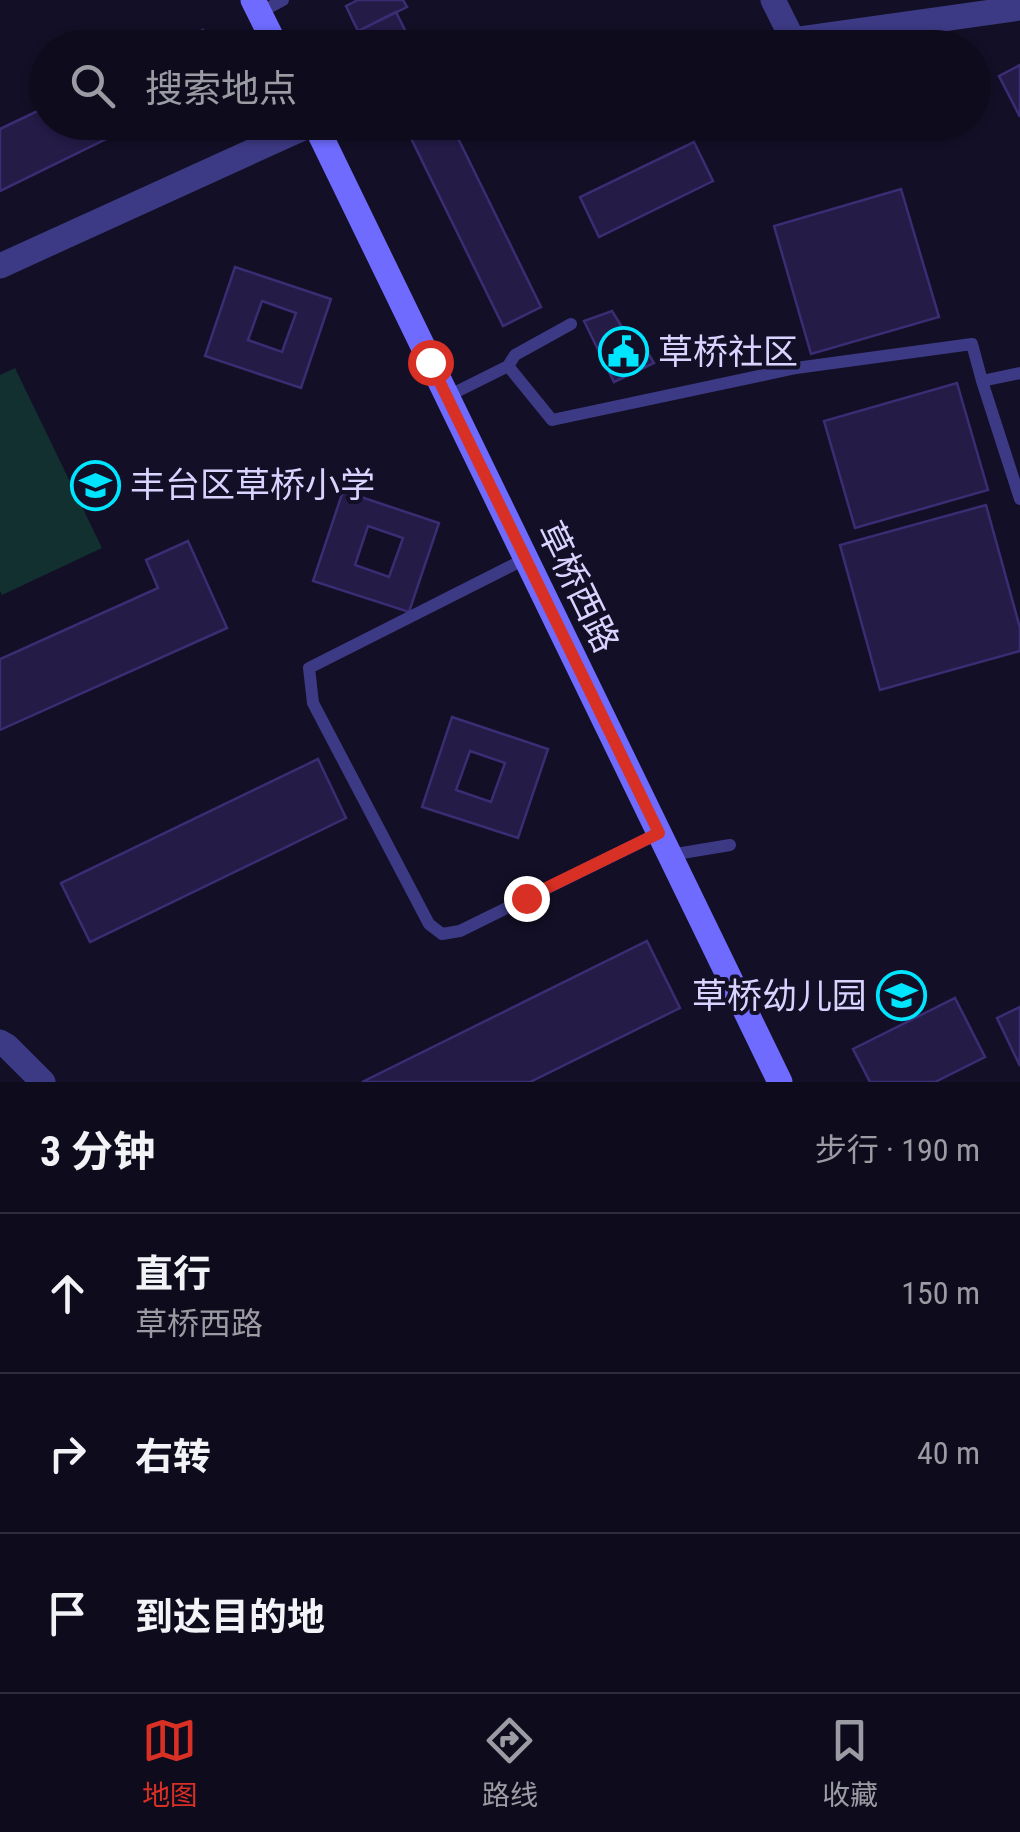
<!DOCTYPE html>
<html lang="zh">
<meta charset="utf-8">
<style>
:root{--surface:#0e0b1c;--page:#1c1929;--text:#f1f3f6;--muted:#9b9ba3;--line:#2e2b3b;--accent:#d93025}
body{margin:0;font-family:"Roboto Condensed","Noto Sans SC",sans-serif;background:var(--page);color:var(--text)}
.stop{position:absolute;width:30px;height:30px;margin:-22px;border:8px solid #d93025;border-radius:50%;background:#fff}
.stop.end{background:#d93025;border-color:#fff;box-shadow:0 2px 10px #0008}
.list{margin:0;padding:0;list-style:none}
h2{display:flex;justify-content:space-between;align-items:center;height:130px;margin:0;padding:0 40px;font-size:42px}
h2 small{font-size:32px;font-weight:400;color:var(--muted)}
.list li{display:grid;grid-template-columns:65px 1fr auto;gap:30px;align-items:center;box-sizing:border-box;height:160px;padding:0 40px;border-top:2px solid var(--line)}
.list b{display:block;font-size:38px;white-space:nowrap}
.list p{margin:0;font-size:32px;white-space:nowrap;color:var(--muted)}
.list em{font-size:32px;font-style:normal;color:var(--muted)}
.icon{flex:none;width:55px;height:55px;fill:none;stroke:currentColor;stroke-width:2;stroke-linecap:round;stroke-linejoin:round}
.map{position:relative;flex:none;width:1020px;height:1082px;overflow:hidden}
.search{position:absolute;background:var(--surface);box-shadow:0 2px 8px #0004;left:30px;right:30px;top:30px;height:110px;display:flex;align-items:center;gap:25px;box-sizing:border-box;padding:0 35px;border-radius:55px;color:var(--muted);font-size:38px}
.sheet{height:610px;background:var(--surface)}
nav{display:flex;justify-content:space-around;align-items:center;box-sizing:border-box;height:140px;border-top:2px solid var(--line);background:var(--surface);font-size:28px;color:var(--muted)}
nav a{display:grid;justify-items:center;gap:5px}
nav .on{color:var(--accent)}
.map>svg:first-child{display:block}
</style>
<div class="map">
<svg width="1020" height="1082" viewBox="0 0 1020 1082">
<rect width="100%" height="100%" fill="#130f26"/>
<path fill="#12302f" d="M15 368 102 548 2 595 0 591V375Z"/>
<path fill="#241b47" stroke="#3b2d73" stroke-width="2.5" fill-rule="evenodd" d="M358 0H403L407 7 358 31 346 6Z
M396 12 414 48H366L358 31Z
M203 30 211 48H167Z
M1020 65V117L999 76Z
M48 106V122H141L0 191V129Z
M403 122H450L541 307 503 326Z
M694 142 713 181 599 237 580 197Z
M901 189 939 317 811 354 774 226Z
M235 267 331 299 301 388 205 356ZM262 301 296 313 282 352 248 340Z
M612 311 630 340 639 338 654 363 614 382 584 321Z
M957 383 988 490 855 528 824 421Z
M343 491 439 523 409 612 313 581ZM368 526 403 538 389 577 355 565Z
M986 505 1020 628V651L880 690 840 545Z
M188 541 227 628 0 730V659L158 588 146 560Z
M452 717 548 749 518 838 422 807ZM470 751 505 763 491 802 456 790Z
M318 759 346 818 90 942 61 883Z
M647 941 680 1008 530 1082H362Z
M955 998 985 1057 935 1082H870L853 1049Z
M1020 1007V1066L997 1018Z"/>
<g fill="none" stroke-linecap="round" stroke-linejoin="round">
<path stroke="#3d3a85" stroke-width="12" d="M259 13 283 0
M508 366 515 355 571 324
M1020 373 982 381 1020 499
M446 397 508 366 552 420 796 368 972 344 982 381
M525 559 309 668 313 703 429 924 442 934 460 931 659 833
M670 855 730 845"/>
<path stroke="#3d3a85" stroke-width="25" d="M773 0 793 40 1020 8
M0 266 314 123
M0 1042 7 1046 43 1082"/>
<path stroke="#6f6bff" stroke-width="25" d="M253 0 277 48
M314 122 780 1082"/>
</g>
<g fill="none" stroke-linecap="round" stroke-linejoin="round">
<path stroke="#d93025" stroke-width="12" d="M430 362 659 833 526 898"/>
</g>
<defs>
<symbol id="civic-ring" viewBox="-11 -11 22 22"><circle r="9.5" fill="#130f26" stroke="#00e5ff" stroke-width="1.5"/><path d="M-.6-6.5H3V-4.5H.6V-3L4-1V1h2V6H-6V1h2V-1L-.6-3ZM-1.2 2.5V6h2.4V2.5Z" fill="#00e5ff"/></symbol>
<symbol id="school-ring" viewBox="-11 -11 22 22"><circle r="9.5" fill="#130f26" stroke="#00e5ff" stroke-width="1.5"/><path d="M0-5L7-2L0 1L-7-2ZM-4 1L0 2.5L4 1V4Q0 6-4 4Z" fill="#00e5ff"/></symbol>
</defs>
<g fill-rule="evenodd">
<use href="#civic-ring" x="596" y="324" width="55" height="55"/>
<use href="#school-ring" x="68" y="458" width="55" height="55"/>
<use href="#school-ring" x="874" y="968" width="55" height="55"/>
</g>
<g text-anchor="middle" stroke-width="8" stroke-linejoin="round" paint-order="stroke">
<g font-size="35" fill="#d9d4ff" stroke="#130f26" text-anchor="start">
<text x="658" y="364">草桥社区</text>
<text x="130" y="497">丰台区草桥小学</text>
<text x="867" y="1008" text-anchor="end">草桥幼儿园</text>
</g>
<g font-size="35" fill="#d9d4ff" stroke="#130f26">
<text transform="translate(578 587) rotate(64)" y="12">草桥西路</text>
</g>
</g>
</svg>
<div class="stop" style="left:430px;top:362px"></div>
<div class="stop end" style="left:526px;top:898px"></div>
<div class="search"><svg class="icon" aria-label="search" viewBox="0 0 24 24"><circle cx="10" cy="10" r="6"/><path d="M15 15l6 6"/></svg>搜索地点</div>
</div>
<section class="sheet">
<h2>3 分钟<small>步行 · 190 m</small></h2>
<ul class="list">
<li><svg class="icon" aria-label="ahead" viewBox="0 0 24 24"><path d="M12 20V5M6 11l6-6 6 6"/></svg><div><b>直行</b><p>草桥西路</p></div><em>150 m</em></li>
<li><svg class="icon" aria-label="right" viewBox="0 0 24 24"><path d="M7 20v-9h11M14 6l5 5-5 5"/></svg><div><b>右转</b></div><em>40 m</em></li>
<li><svg class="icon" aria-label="arrive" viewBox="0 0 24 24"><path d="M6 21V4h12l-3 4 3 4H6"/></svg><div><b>到达目的地</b></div></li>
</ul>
</section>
<nav>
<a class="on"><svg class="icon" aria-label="map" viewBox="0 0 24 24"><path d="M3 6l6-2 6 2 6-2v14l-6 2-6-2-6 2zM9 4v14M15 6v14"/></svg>地图</a>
<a><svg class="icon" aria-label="directions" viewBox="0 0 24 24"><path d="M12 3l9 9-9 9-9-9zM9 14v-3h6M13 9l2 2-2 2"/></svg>路线</a>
<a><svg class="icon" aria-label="saved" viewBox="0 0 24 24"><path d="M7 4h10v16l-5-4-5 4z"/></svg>收藏</a>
</nav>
